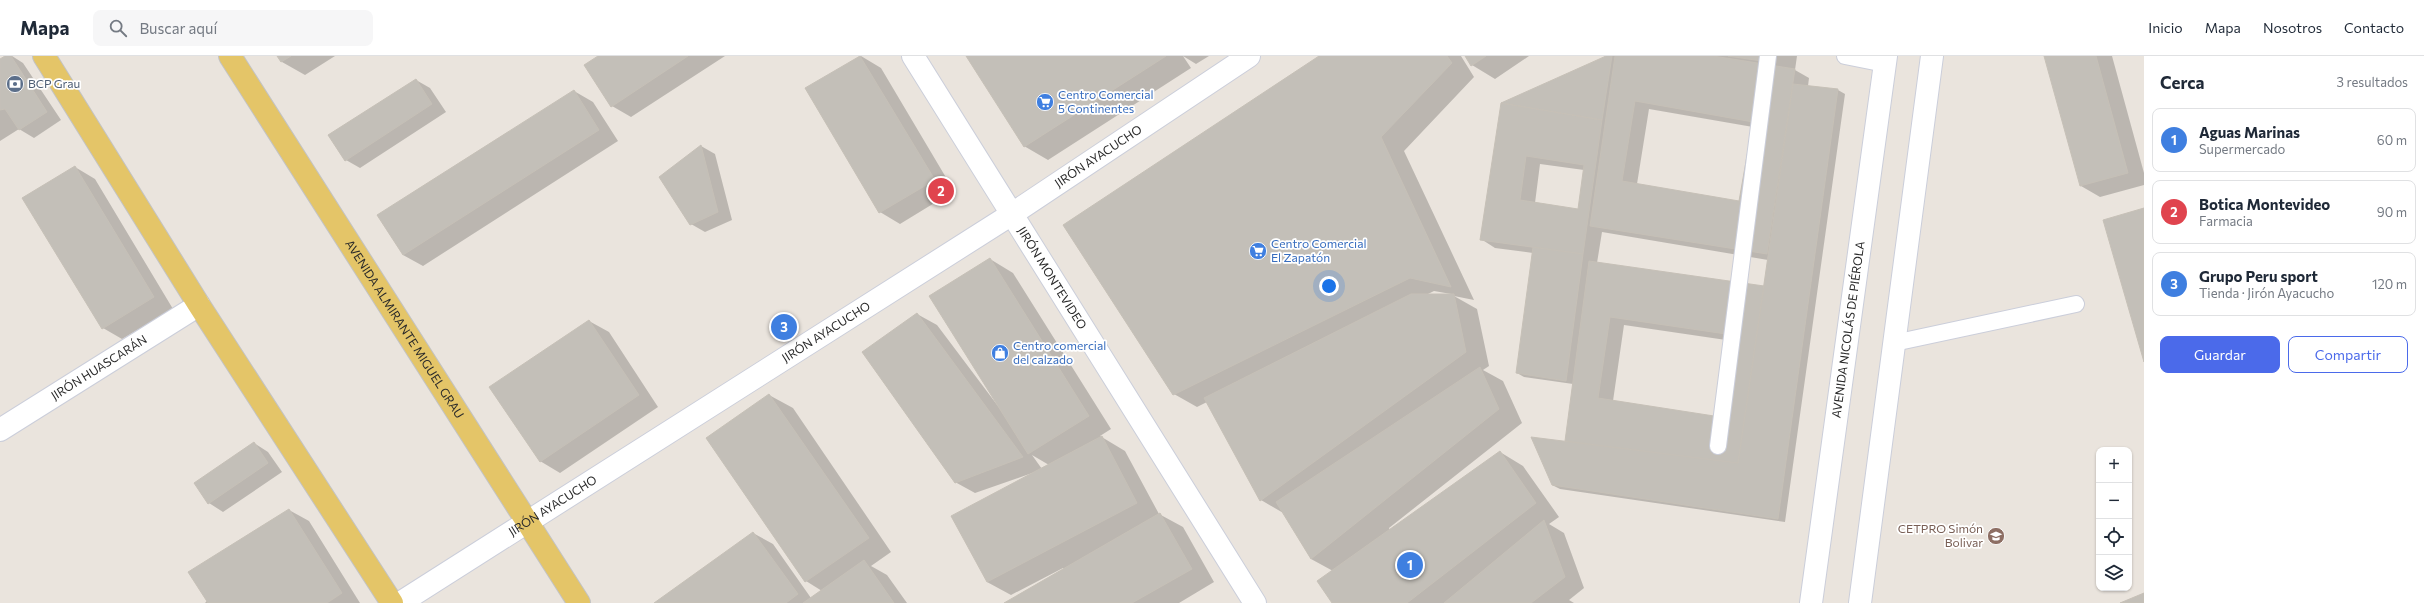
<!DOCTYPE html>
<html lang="es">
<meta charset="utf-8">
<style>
:root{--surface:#fff;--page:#f6f6f7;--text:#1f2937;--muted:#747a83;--line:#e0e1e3;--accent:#4b6aea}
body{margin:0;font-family:Commissioner,sans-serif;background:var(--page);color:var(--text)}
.controls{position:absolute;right:12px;bottom:12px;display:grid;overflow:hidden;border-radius:8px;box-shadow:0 1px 3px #0004}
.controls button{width:36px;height:36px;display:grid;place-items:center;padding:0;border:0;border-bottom:1px solid var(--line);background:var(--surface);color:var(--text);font:20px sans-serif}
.you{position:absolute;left:1329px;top:230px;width:14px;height:14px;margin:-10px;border:3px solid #fff;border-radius:50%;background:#1a73e8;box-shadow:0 0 0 6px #1a73e833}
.badge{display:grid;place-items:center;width:26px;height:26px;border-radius:50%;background:var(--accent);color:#fff;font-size:13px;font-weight:700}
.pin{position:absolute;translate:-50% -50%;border:2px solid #fff;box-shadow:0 1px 4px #0006}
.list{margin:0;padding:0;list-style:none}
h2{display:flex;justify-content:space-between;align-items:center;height:52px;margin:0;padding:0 16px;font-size:17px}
h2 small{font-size:13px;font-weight:400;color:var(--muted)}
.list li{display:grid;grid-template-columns:26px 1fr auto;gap:12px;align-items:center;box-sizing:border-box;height:64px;margin:0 8px 8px;padding:0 8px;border:1px solid var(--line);border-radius:8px}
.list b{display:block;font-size:15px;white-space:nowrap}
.list p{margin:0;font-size:13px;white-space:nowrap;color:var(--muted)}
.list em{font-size:13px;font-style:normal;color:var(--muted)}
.actions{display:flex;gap:8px;padding:12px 16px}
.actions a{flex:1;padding:9px 0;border:1px solid var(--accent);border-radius:8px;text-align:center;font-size:14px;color:var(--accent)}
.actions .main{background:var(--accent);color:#fff}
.icon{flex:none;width:22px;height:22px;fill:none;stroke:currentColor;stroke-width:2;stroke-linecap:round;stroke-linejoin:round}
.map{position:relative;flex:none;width:2144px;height:547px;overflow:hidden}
header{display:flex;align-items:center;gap:24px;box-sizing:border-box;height:56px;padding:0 20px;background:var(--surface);border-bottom:1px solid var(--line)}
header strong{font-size:19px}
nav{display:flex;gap:22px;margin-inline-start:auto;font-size:14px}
.search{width:280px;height:36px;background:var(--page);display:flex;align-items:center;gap:10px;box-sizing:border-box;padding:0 14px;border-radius:8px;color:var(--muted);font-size:15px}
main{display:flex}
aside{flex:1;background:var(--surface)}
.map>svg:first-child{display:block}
</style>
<header>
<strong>Mapa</strong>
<div class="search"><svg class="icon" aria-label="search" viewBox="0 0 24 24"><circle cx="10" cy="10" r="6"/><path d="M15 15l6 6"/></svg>Buscar aquí</div>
<nav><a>Inicio</a><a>Mapa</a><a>Nosotros</a><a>Contacto</a></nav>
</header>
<main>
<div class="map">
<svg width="2144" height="547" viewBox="0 0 2144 547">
<rect width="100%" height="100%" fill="#eae4dd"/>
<path fill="#0003" fill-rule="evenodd" d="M7 0H12L23 7 61 64 34 82 19 73 0 85V5Z
M278 0H335L305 19 282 6Z
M600 0H725L631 61 612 50Z
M861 0 881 12 954 135 900 168 880 156 807 32Z
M967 0H1209L1196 8 1183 0 1191 12 1048 104 1024 90Z
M1321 0H1461L1474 21 1404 95 1474 244 1454 240 1477 253 1489 310 1483 314 1503 325 1522 367 1389 472 1390 474 1500 396 1523 410 1559 461 1549 468 1564 477 1584 532 1569 544 1574 547H1333V515L1311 503 1285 458 1261 444 1207 346 1197 351 1174 338ZM1434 235 1451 238 1426 239Z
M1466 0H1529L1495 23 1472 9Z
M1609 0H1797L1795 14 1809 22 1808 30 1838 34 1845 38 1785 466 1560 433 1552 429 1568 386 1566 385 1573 328 1524 321 1517 317 1533 197 1495 192 1481 183 1502 48ZM1649 53 1753 71 1740 146 1637 128ZM1540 108 1584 114 1579 154 1535 147ZM1602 176 1768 204 1764 231 1597 207ZM1624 269 1726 284 1715 361 1613 345Z
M2045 0H2112L2144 117V129L2100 141 2081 130Z
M416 24 430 32 446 56 360 112 346 104Z
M574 35 593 46 618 85 423 210 403 199Z
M701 90 715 98 732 164 705 176 691 168Z
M75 111 95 123 173 253 122 283 103 272Z
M990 203 1013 217 1111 373 1100 380 1125 395 1159 458 1183 471 1214 526 1179 547H1006L1064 513 1063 512 1011 539 987 526 1038 415 975 437 955 426 917 258 937 269 1007 362ZM1032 399 1049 409 1042 413Z
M589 265 609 276 658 351 560 417 540 405Z
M769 339 793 352 891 496 871 510 887 519 907 547H656L753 477 773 488 811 542 822 535 806 525 707 382Z
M254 387 268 396 282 416 223 456 209 447Z
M289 454 309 465 360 547H205Z"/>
<path fill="#c3bfb8" stroke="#c6c0b7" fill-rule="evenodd" d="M5 0H11L47 56 19 74 5 53 0 54V3Z
M277 0H291L281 6Z
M598 0H688L611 51 584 9Z
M860 0 935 124 879 157 805 32Z
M966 0H1166L1024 91Z
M1319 0H1447L1452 7 1381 81 1451 231 1410 222 1173 339 1063 169Z
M1465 0H1486L1471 10Z
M1606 0H1612L1602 64 1501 47Z
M1615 0H1713L1795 13 1767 198 1590 170ZM1635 45 1753 66 1739 145 1622 125Z
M1728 0H1776L1775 7Z
M2044 0H2096L2128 117 2080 130Z
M416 23 432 48 345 105 328 79Z
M1793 28 1838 33 1778 463 1552 429 1531 381 1738 407Z
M574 34 599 74 403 199 377 159Z
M1501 47 1602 64 1583 198 1480 184ZM1526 100 1584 109 1578 153 1520 144Z
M701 89 718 156 690 169 659 121Z
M75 110 154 241 102 273 22 142Z
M2144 152V306L2103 164Z
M1533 191 1583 198 1566 325 1516 317Z
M990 202 1089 360 1028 398 929 240Z
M1589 205 1764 230 1738 407 1565 385ZM1610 261 1726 278 1714 360 1598 342Z
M1411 238H1454L1466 296 1260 445 1204 342Z
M917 257 1023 401 955 427 862 296Z
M589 264 639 339 540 406 489 331Z
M1480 311 1499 353 1311 503 1276 446Z
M769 338 869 482 805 526 706 382Z
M1102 380 1137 447 987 526 951 460Z
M254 386 268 407 208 448 194 427Z
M1500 395 1536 447 1407 547H1332L1317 525Z
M289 453 342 537 327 547H208L188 516Z
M1160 457 1192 513 1132 547H1004Z
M1544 464 1565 521 1531 547H1444Z
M753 476 798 538 786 547H654Z
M864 504 894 547H803Z
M2144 537V547H2120Z"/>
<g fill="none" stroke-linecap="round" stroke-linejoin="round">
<defs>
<path id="service" d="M1845 0 1885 8
M1894 287 2076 248
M1718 390 1768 0"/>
<g id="minor">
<path id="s1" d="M913 0 1255 547"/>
<path id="s2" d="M0 374 199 249"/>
</g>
<g id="tertiary">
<path id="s3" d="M400 547 1012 158 1249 0"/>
</g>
<g id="secondary">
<path id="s4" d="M1811 547 1886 0"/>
<path d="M1860 547 1932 0"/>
</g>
<g id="primary">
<path d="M44 0 199 249 392 547"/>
<path id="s5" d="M230 0 579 547"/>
</g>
</defs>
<use href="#service" stroke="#cbceda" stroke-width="18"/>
<use href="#minor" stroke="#cbceda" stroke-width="24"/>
<use href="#tertiary" stroke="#cbceda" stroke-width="24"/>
<use href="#secondary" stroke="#cbceda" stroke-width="24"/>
<use href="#primary" stroke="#c3c3c3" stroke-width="24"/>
<use href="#service" stroke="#fff" stroke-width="16"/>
<use href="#minor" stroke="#fff" stroke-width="22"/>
<use href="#tertiary" stroke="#fff" stroke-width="22"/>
<use href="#secondary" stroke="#fff" stroke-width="22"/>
<use href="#primary" stroke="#e4c568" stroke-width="22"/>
</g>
<defs>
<symbol id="bank-disc" viewBox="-11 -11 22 22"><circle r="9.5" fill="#5c6f8a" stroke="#fff"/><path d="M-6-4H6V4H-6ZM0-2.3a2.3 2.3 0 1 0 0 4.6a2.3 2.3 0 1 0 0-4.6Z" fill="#fff"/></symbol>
<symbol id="supermarket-disc" viewBox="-11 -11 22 22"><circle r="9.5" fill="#3f7fe0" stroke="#fff"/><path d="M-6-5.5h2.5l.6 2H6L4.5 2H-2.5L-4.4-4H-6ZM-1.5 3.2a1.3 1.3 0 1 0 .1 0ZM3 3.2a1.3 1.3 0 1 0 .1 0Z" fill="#fff"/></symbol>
<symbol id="shop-disc" viewBox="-11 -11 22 22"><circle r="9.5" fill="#3f7fe0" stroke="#fff"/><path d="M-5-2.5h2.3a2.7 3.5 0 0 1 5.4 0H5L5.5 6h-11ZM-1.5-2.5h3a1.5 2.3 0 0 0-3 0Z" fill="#fff"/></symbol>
<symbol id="university-disc" viewBox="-11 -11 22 22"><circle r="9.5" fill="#8d6e63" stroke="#fff"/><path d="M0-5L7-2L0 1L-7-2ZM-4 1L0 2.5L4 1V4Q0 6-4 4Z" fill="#fff"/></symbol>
</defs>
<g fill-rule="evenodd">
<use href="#bank-disc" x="5" y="18" width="20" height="20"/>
<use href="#supermarket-disc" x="1035" y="36" width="20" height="20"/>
<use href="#supermarket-disc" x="1248" y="185" width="20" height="20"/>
<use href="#shop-disc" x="990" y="287" width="20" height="20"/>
<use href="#university-disc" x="1986" y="470" width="20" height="20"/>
</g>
<g text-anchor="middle" stroke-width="3.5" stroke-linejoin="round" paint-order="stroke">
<g font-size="12" fill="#4e5e75" stroke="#fff" text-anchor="start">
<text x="28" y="32">BCP Grau</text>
</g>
<g font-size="12" fill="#366cbe" stroke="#fff" text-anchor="start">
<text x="1058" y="43">Centro Comercial<tspan x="1058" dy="14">5 Continentes</tspan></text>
<text x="1271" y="192">Centro Comercial<tspan x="1271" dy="14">El Zapatón</tspan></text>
<text x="1013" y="294">Centro comercial<tspan x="1013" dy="14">del calzado</tspan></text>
</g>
<g font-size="12" fill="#2a2a2a" stroke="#fff">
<text dy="4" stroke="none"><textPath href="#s3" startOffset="829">JIRÓN AYACUCHO</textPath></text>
<text dy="4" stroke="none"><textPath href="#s1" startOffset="262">JIRÓN MONTEVIDEO</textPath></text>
<text dy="4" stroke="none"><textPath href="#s5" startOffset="324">AVENIDA ALMIRANTE MIGUEL GRAU</textPath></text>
<text dy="4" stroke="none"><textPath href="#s4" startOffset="276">AVENIDA NICOLÁS DE PIÉROLA</textPath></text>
<text dy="4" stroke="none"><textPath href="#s3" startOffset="505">JIRÓN AYACUCHO</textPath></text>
<text dy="4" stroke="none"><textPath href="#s2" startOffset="117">JIRÓN HUASCARÁN</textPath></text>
<text dy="4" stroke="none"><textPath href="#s3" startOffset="181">JIRÓN AYACUCHO</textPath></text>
</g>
<g font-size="12" fill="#785e54" stroke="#fff" text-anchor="end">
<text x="1983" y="477">CETPRO Simón<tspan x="1983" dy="14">Bolivar</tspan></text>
</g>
</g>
</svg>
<div class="controls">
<button>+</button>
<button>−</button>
<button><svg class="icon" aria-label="locate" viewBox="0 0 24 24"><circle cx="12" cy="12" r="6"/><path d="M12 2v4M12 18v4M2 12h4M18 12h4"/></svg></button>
<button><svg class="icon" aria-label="layers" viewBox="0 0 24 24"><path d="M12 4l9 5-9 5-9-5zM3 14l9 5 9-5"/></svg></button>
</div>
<div class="you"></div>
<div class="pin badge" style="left:1410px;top:509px;background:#3f7fe0">1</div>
<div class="pin badge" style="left:941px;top:135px;background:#e0444e">2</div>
<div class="pin badge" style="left:784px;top:271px;background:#3f7fe0">3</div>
</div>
<aside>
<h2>Cerca<small>3 resultados</small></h2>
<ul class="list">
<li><span class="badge" style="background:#3f7fe0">1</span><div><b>Aguas Marinas</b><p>Supermercado</p></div><em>60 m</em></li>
<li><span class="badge" style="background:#e0444e">2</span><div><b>Botica Montevideo</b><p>Farmacia</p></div><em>90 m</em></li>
<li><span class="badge" style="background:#3f7fe0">3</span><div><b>Grupo Peru sport</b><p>Tienda · Jirón Ayacucho</p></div><em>120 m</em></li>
</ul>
<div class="actions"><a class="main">Guardar</a><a>Compartir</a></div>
</aside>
</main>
